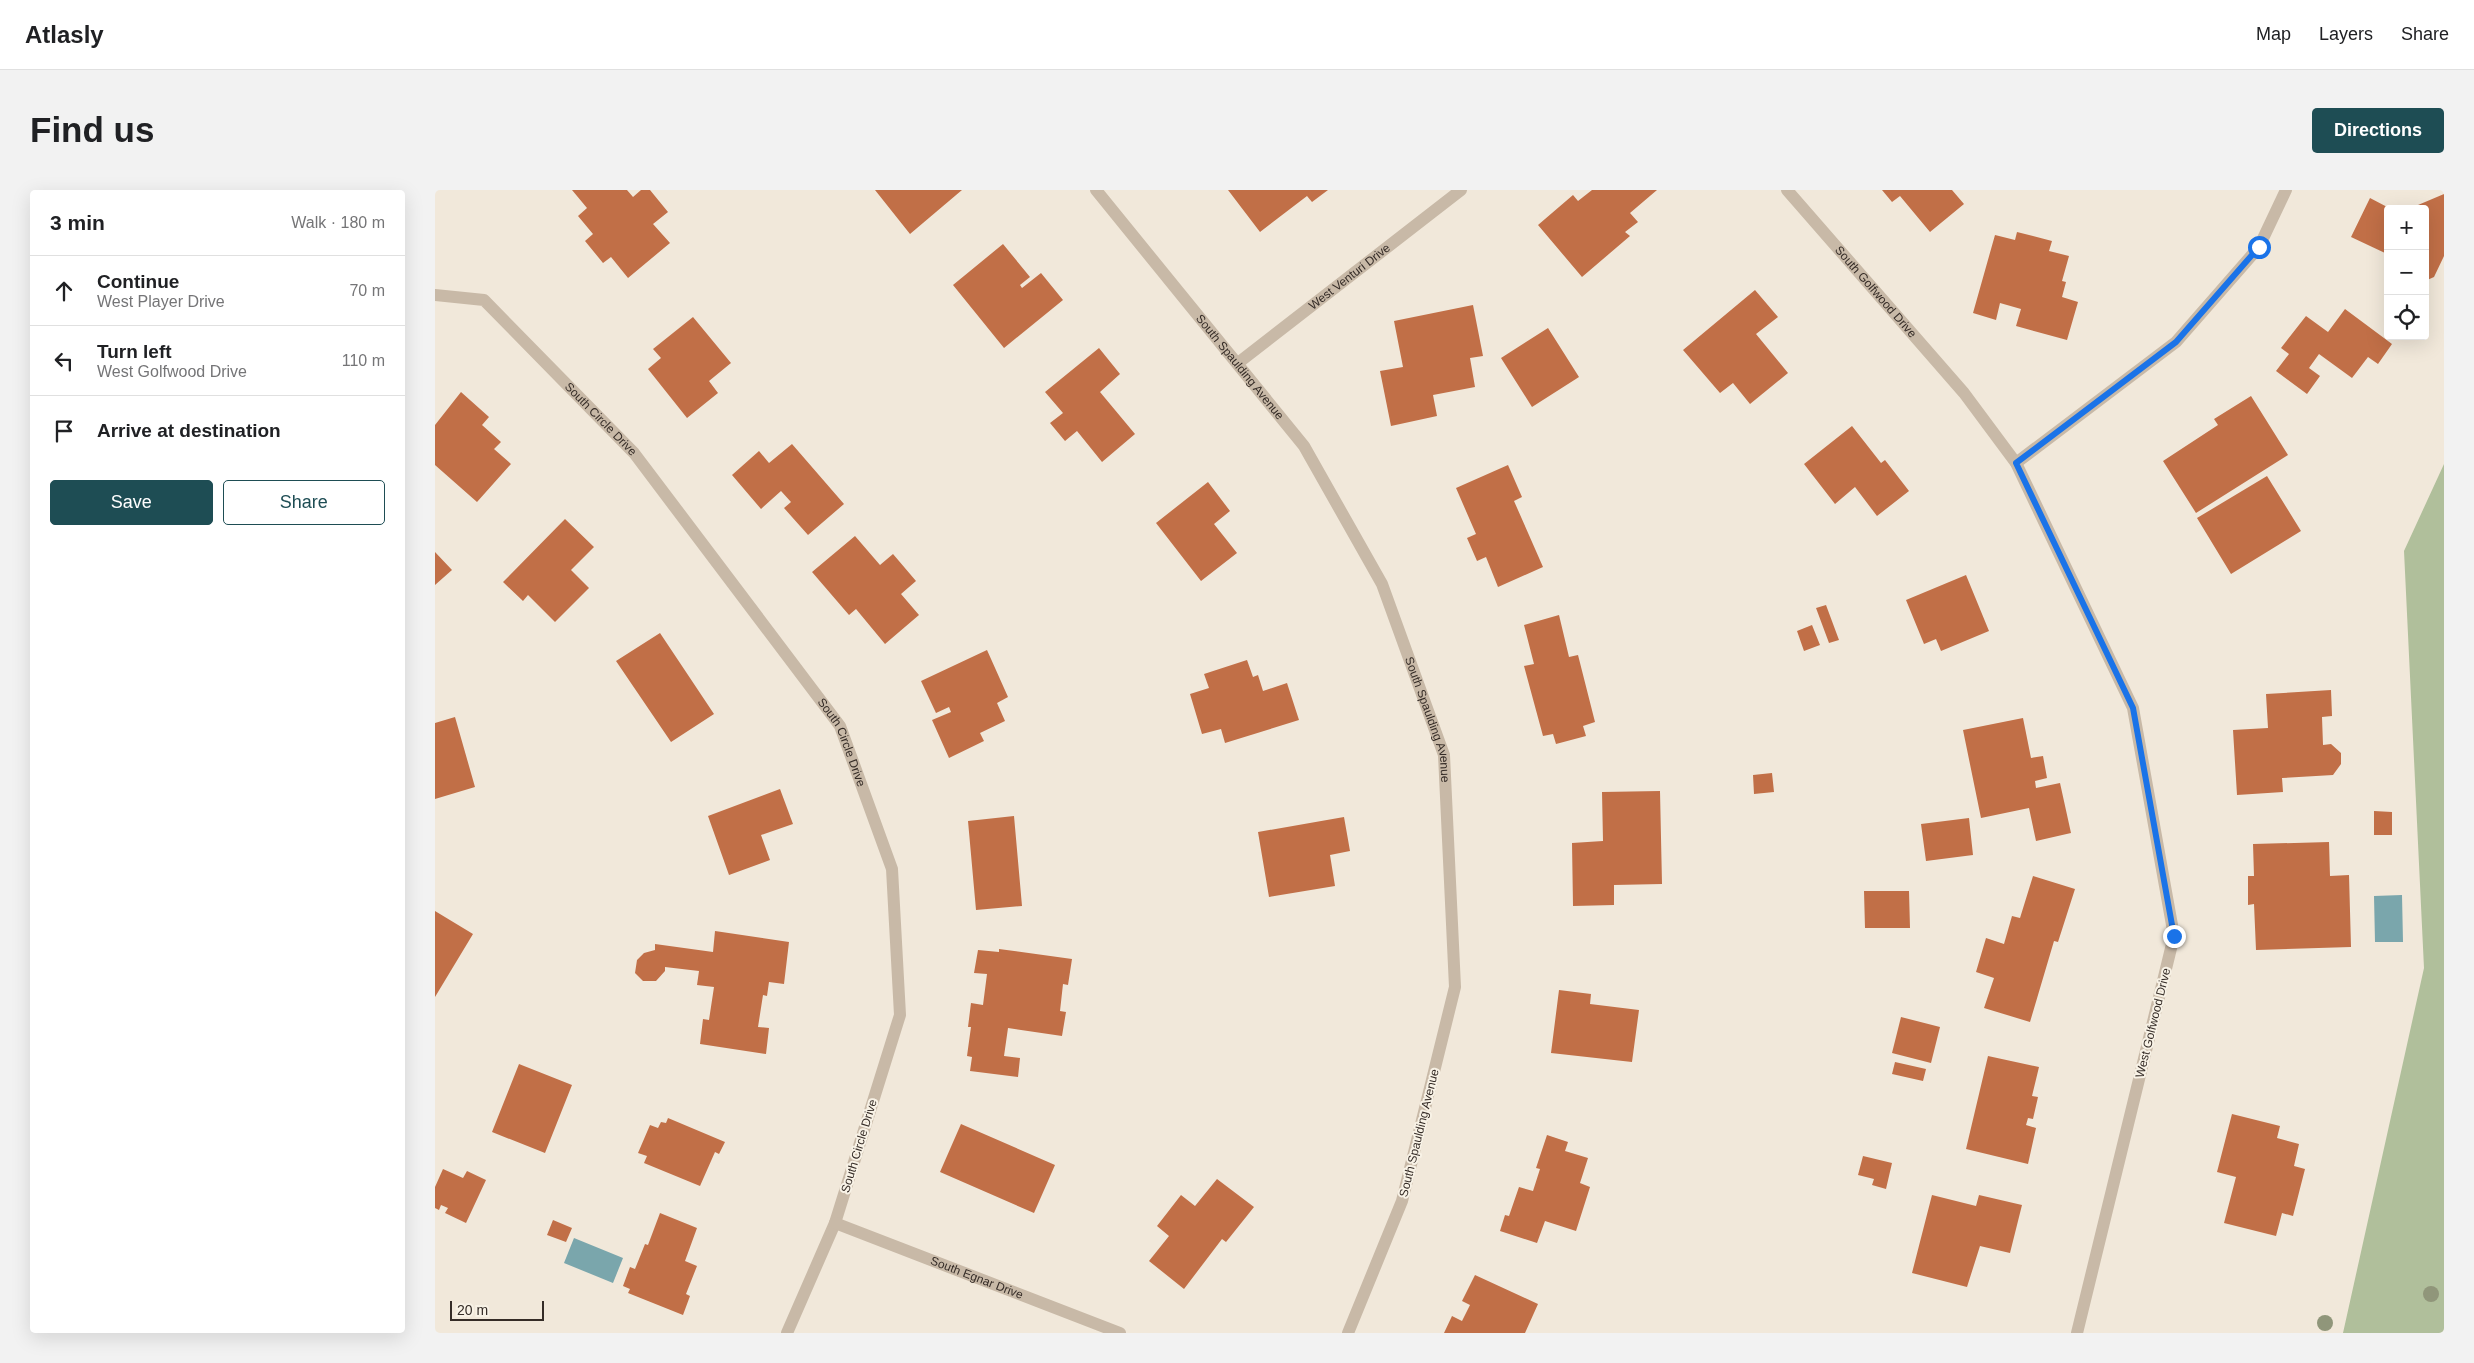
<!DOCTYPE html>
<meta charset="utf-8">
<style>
:root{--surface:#fff;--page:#f2f2f2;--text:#202124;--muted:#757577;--line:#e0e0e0;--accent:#1e4d54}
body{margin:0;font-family:Arial,sans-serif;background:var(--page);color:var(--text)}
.controls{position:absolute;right:15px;top:15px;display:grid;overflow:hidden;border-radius:5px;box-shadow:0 5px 20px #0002}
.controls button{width:45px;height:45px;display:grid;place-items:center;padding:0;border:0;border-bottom:1px solid var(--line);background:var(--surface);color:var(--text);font:25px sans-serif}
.scale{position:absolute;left:15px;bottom:12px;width:94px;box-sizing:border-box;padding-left:5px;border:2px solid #352c27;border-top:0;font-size:14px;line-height:18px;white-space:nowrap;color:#352c27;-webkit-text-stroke:4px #f8f2e6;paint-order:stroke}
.stop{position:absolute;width:15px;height:15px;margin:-11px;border:4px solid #1a73e8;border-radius:50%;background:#fff}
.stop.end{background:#1a73e8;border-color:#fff;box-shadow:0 1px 5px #0008}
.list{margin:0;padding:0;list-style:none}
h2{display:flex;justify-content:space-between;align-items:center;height:65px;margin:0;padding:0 20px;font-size:21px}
h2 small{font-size:16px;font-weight:400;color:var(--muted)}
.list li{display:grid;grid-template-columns:32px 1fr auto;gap:15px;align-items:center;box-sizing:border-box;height:70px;padding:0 20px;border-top:1px solid var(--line)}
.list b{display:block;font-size:19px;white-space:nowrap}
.list p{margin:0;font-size:16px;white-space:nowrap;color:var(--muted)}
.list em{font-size:16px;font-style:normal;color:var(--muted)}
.actions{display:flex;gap:10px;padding:15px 20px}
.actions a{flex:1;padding:11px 0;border:1px solid var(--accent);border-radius:5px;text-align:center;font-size:18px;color:var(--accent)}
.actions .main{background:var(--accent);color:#fff}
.icon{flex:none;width:28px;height:28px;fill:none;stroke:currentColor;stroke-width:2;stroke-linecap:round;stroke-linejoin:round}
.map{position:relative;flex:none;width:2009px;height:1143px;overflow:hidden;border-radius:5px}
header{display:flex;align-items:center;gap:30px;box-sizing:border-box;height:70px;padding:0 25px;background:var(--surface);border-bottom:1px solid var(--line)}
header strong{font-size:24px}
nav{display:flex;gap:28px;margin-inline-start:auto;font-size:18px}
.intro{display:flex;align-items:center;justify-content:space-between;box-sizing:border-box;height:120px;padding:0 30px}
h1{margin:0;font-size:35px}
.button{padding:12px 22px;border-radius:5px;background:var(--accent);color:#fff;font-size:18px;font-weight:700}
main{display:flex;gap:30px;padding:0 30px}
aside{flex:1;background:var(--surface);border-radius:5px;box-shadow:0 5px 20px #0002}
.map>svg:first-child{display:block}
</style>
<header>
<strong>Atlasly</strong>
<nav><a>Map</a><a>Layers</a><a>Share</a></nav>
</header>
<div class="intro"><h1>Find us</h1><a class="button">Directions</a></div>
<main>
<aside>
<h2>3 min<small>Walk · 180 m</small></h2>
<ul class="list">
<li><svg class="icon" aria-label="ahead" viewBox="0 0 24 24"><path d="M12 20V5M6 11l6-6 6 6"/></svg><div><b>Continue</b><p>West Player Drive</p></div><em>70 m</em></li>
<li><svg class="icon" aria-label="left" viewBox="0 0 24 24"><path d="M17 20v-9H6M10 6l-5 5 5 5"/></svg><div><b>Turn left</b><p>West Golfwood Drive</p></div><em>110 m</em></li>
<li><svg class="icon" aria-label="arrive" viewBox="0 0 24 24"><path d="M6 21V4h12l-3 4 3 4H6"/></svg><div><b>Arrive at destination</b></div></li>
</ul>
<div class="actions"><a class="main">Save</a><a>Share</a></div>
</aside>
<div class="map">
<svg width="2009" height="1143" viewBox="0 0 2009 1143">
<rect width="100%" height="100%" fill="#f1e8da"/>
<path fill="#b0bf9b" d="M2009 274V1143H1908L1989 778 1969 361Z"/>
<path fill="#7aa6ac" d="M1967 705 1968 752H1940L1939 706Z
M139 1048 188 1068 178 1093 129 1073Z"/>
<path fill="#c16f47" d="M137 0H192L198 7 206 0H215L233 22 218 34 235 53 193 88 176 67 168 73 150 51 158 44 143 26 152 18Z
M440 0H527L475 44Z
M793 0H893L877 12 872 6 825 42Z
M1157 0H1222L1195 23 1203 32 1190 42 1195 46 1147 87 1103 35 1138 5 1143 11Z
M1447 0H1517L1529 14 1495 42 1465 6 1457 12Z
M2009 4V66L1999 87 1990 91V19H1981L1983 15Z
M1935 8 1956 19H1953V70L1950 63 1916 47Z
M1582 42 1617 51 1614 61 1634 66 1627 91 1631 92 1627 107 1643 112 1632 150 1581 136 1586 119 1565 113 1561 130 1538 123 1560 45 1580 50Z
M568 54 595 87 585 95 587 98 606 83 628 110 569 158 518 95Z
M1320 100 1343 127 1321 144 1353 183 1315 214 1298 193 1285 203 1248 160Z
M1038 115 1048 166 1035 168 1040 197 998 205 1002 226 956 236 945 181 968 177 959 131Z
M1910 119 1957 154 1943 174 1933 167 1917 188 1884 164 1874 178 1885 186 1872 204 1841 181 1854 164 1846 158 1871 126 1893 142Z
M258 127 296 173 274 191 283 203 252 228 213 179 226 168 218 159Z
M1113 138 1144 187 1097 217 1066 168Z
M664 158 685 184 665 202 700 244 667 272 642 241 630 251 615 233 628 223 610 202Z
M26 202 54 227 47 235 66 252 59 259 76 274 42 312 0 275V235Z
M1816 206 1853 265 1761 323 1728 271 1783 235 1779 229Z
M1417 236 1446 273 1450 270 1474 301 1442 326 1420 297 1400 314 1369 274Z
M357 254 409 314 373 345 349 318 356 312 346 301 326 319 297 285 324 261 334 273Z
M1073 275 1087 307 1079 311 1108 377 1063 397 1051 367 1042 371 1032 348 1041 344 1021 298Z
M1832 286 1866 341 1796 384 1762 328Z
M773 292 795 321 779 334 802 363 766 391 721 333Z
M130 329 159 357 136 380 154 398 120 432 93 405 88 411 68 392Z
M420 346 445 375 458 364 481 391 466 404 484 425 450 454 421 419 414 425 377 382Z
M0 362 17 380 0 395Z
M1531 385 1554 441 1506 461 1501 449 1489 454 1471 410Z
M1391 415 1404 450 1394 453 1381 418Z
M1124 425 1134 467 1143 465 1160 532 1148 536 1151 546 1121 554 1118 544 1108 546 1089 476 1099 474 1089 435Z
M1377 435 1385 455 1369 461 1362 441Z
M225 443 279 524 236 552 181 471Z
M552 460 573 507 562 513 570 531 545 543 549 551 514 568 497 530 516 522 514 517 501 523 486 491Z
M812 470 818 487 823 485 828 501 852 493 864 530 790 553 786 539 767 544 755 504 774 498 769 484Z
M1896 500 1897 526 1887 527 1888 555 1896 554 1906 563V574L1898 585 1847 588 1848 602 1802 605 1798 540 1833 538 1831 504Z
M20 527 40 597 0 609V533Z
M1588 528 1596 568 1608 566 1612 588 1600 591 1601 598 1625 593 1636 643 1601 651 1594 618 1546 628 1528 540Z
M1337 583 1339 602 1319 604 1318 585Z
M345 599 358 634 326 645 335 670 294 685 273 626Z
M1225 601 1227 694 1179 695V715L1138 716 1137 653 1168 651 1167 602Z
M1939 621 1957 622V645H1939Z
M579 626 587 716 541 720 533 631Z
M909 627 915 661 895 665 900 696 834 707 823 642Z
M1534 628 1538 665 1491 671 1486 634Z
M1894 652 1895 686 1914 685 1916 757 1821 760 1819 714 1813 715V686H1819L1818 654Z
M1598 686 1640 699 1623 752 1619 751 1595 832 1549 818 1559 788 1541 782 1551 748 1569 754 1577 726 1585 728Z
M1429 701H1474L1475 738H1430Z
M0 721 38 744 0 807Z
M280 741 354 752 349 794 334 792 332 806 328 805 323 837 334 838 331 864 265 854 268 829 274 830 279 797 262 795 264 781 230 777V781L221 791H208L200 783 202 770 209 763 220 760V754L278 762Z
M564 759 637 769 633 795 628 794 625 821 631 822 627 846 573 838 569 866 585 868 583 887 535 881 537 867 532 866 536 837H533L536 813 548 815 552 784 539 783 543 760 564 762Z
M1124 800 1156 804 1155 814 1204 820 1197 872 1116 863Z
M1466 827 1505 837 1496 873 1457 863Z
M1553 866 1604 877 1597 906 1603 907 1598 929 1593 928 1591 935 1601 938 1593 974 1531 959Z
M1460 872 1491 879 1488 891 1457 884Z
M84 874 137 895 110 963 57 942Z
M1797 924 1845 936 1842 948 1864 954 1859 976 1870 979 1858 1026 1847 1023 1841 1046 1789 1033 1801 987 1782 982Z
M233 928 290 952 284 964 280 962 265 996 209 973 212 966 203 963 215 935 223 938 226 932 231 933Z
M526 934 620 975 599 1023 505 982Z
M1112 945 1133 952 1130 961 1153 968 1145 993 1155 997 1141 1041 1110 1031 1102 1053 1065 1041 1070 1025 1074 1026 1084 997 1098 1001 1105 979 1101 978Z
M1428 966 1457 973 1451 999 1437 995 1439 989 1423 985Z
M8 979 28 988 32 981 51 990 31 1033 10 1023 13 1018 6 1015 4 1020 0 1018V997Z
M782 989 819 1017 791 1052 787 1049 749 1099 714 1071 734 1046 722 1036 746 1005 760 1016Z
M1497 1005 1541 1016 1544 1005 1587 1015 1575 1063 1545 1056 1532 1097 1477 1083Z
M225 1023 262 1038 250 1071 262 1076 251 1104 255 1106 248 1125 193 1103 195 1099 188 1096 195 1077 200 1079 210 1054 213 1055Z
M118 1030 137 1038 131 1052 112 1045Z
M1040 1085 1103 1114 1090 1143H1009L1017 1126 1027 1131 1035 1115 1027 1111Z"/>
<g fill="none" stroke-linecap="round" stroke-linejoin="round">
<g stroke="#c8b9a7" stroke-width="12">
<path id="s1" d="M661 0 869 256 947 394 1009 565 1020 797 967 1011 913 1143"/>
<path id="s2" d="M1352 0 1529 203 1581 273 1698 518 1739 746 1642 1143"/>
<path id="s3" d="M0 105 49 110 199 263 405 536 457 679 465 825 400 1033 352 1143"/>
<path id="s4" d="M803 173 1026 0"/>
<path d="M1581 273 1741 152 1824 57 1851 0"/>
<path id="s5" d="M400 1033 685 1143"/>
</g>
</g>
<g fill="#90967a">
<circle cx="1996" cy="1104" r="8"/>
<circle cx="1890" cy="1133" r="8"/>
</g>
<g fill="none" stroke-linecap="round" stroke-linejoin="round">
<path stroke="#1a73e8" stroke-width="6" d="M1739 746 1698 518 1581 273 1741 152 1824 57"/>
</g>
<g text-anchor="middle" stroke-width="4" stroke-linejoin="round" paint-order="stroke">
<g font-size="12" fill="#352c27" stroke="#f8f2e6">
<text dy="4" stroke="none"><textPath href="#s4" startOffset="141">West Venturi Drive</textPath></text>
<text dy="4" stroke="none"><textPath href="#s2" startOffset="135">South Golfwood Drive</textPath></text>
<text dy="4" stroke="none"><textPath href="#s1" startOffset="228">South Spaulding Avenue</textPath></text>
<text dy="4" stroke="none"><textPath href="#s3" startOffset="216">South Circle Drive</textPath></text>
<text dy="4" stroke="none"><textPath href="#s1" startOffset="632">South Spaulding Avenue</textPath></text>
<text dy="4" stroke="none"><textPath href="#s3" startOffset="621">South Circle Drive</textPath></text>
<text transform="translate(1718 833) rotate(-76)" y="4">West Golfwood Drive</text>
<text transform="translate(984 943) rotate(-76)" y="4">South Spaulding Avenue</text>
<text transform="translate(424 956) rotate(-73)" y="4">South Circle Drive</text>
<text dy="4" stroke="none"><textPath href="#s5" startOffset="152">South Egnar Drive</textPath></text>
</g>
</g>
</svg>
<div class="controls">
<button>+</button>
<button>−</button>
<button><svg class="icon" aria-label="locate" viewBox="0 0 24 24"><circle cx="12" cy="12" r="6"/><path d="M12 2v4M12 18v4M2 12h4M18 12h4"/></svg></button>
</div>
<div class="scale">20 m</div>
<div class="stop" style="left:1824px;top:57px"></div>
<div class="stop end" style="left:1739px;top:746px"></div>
</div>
</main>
